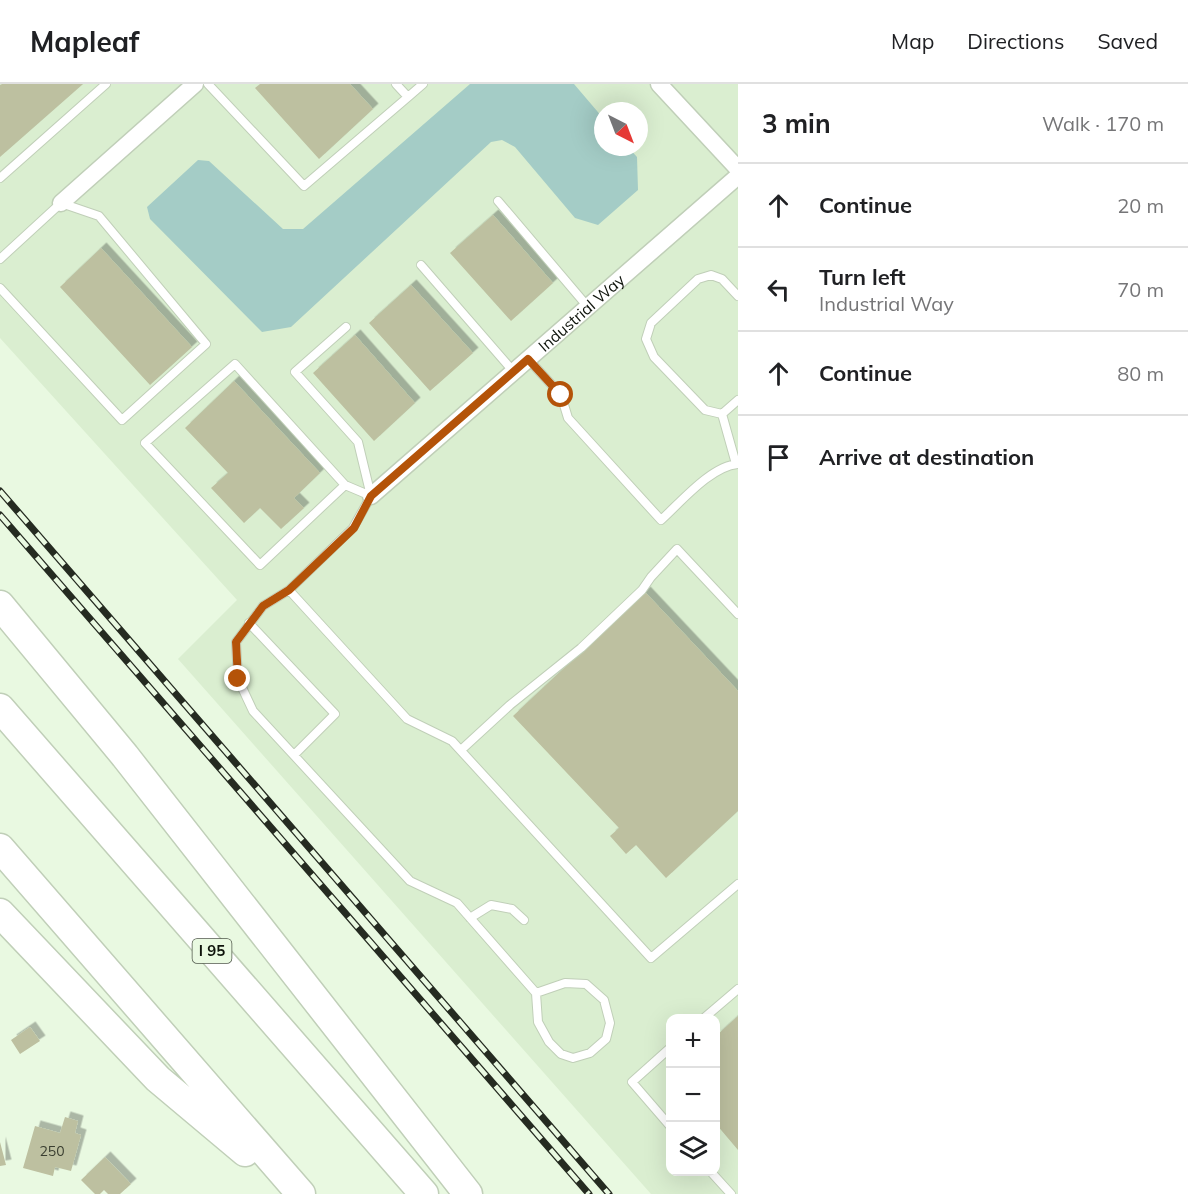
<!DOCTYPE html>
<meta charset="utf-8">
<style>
:root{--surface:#fff;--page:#f6f6f6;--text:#202124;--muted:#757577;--line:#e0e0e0}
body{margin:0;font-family:Mulish,sans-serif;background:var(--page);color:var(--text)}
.controls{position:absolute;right:18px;bottom:18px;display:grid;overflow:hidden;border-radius:12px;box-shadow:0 6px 24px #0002}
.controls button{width:54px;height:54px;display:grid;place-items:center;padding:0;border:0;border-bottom:2px solid var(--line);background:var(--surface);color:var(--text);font:30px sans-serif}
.compass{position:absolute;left:594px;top:18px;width:54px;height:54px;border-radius:50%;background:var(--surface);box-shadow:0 6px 24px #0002;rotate:138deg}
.stop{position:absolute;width:18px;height:18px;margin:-14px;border:4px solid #b45309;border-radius:50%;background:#fff}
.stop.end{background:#b45309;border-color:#fff;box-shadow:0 2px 6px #0008}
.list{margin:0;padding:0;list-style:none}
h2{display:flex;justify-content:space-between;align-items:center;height:78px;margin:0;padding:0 24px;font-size:26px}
h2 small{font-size:20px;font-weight:400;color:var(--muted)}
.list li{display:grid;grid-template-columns:39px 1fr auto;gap:18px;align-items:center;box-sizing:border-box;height:84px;padding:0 24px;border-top:2px solid var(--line)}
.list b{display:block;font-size:22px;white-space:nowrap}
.list p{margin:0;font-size:20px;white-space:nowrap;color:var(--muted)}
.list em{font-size:20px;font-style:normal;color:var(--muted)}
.icon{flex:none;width:33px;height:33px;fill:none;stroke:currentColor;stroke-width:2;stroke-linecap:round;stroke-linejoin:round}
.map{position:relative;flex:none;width:738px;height:1110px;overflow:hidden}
header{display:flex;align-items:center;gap:36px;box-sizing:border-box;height:84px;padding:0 30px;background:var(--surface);border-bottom:2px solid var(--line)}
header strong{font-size:28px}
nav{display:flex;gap:33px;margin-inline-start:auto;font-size:21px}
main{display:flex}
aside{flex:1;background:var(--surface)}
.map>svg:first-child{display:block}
</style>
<header>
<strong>Mapleaf</strong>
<nav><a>Map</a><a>Directions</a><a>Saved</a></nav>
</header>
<main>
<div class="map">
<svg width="738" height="1110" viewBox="0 0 738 1110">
<defs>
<filter id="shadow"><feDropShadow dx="5.5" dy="-5.5" stdDeviation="0" flood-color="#0004"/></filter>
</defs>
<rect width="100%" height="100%" fill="#e9f9e1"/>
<path fill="#daeed0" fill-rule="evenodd" d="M0 0H738V1110H651L178 575 237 516 0 254ZM603 27H639V63H603ZM670 934H716V1088H670Z"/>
<path fill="#a4ccc6" d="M470 0H574L603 34V63H628L637 73 638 106 598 141 575 134 515 63 502 56 491 58 291 243 262 248 150 135 147 123 198 76 209 77 283 145H303Z"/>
<path fill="#bdc0a0" filter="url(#shadow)" d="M2 0H83L0 73V1Z
M260 0H350L373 25 319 75 255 4Z
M493 131 553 199 511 237 450 169Z
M101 164 192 263 150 301 60 203Z
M411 201 473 269 430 307 369 239Z
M355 251 415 319 374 357 313 289Z
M234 297 320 389 294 414 304 424 281 445 260 424 244 439 211 404 228 389 185 344Z
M645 508 738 607V727L666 794 636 761 626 770 610 752 619 744 513 632Z
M738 932V1066L716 1040V952Z
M30 943 40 957 20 970 11 956Z
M65 1033 78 1037 75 1049 81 1051 71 1087 55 1083 53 1092 23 1084 35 1042 60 1049Z
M0 1058 6 1081 0 1082Z
M105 1073 131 1100 120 1110H108L104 1106 100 1110H95L81 1096Z"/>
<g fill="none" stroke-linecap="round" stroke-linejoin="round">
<defs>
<path id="service" d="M208 0 304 102 408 13
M396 0 408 13 423 0
M0 94 106 0
M498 117 588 223
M0 175 61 119 99 132 206 260 122 336 0 204
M421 181 513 287
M346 243 295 288 358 358 371 412 353 444 289 506 407 635 452 657 651 874 738 800
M528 275 561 311 568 334 661 436C681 418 711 382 738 380
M722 330 705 326 654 273 646 255 651 239 698 195 711 191 722 195 738 212
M722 330 736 380
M722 330 738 316
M345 401 260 481 145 359 235 280 345 401 371 412
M289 506 263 522 236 558 238 595 253 627 410 797 457 819 536 909 538 938 549 958 561 970 573 974 590 969 606 955 610 939 604 916 586 900 565 899 536 909
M249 539 335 630 294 671
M461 666 510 621 581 564 642 506 651 493 677 465 738 530
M470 834 491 821 512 825 524 836
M704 934 738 905
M670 964 632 998 670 1042
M711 1088 731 1110"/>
<g id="minor">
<path d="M659 0 738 85"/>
<path d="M61 119 195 0"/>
<path id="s1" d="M371 412 738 92"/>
</g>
<path id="motorway" d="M0 521 125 672 468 1110
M0 624 424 1110
M0 764 301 1110
M0 829 158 995 245 1068"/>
</defs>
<use href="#service" stroke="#c0cfb8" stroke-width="10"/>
<use href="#minor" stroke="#c0cfb8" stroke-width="19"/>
<use href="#motorway" stroke="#c0cfb8" stroke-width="31"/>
<use href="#service" stroke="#fff" stroke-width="8"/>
<use href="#minor" stroke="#fff" stroke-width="16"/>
<use href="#motorway" stroke="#fff" stroke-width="28"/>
<defs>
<path id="rail" d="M0 407 609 1110
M0 431 589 1110"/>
</defs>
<use href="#rail" stroke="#252b21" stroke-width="7"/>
<use href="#rail" stroke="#e9f9e1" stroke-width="4.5" stroke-dasharray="14" stroke-linecap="butt"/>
</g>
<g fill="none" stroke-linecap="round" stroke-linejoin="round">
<path stroke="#b45309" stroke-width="8" d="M238 595 236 558 263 522 289 506 354 444 371 412 528 275 561 311"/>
</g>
<g text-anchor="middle" stroke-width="6" stroke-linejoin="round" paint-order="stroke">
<g font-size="14" fill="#3a3e30">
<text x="52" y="1072">250</text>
</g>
<rect fill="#e9f9e1" stroke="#50584b" stroke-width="1.5" x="192.5" y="855" width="39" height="24" rx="4.5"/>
<g font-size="15" font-weight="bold" fill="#0e130b">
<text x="212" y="872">I 95</text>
</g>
<g font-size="16" fill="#0e130b" stroke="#e9f9e1">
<text dy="6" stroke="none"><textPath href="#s1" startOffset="279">Industrial Way</textPath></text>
</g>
</g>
</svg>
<div class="controls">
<button>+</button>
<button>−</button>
<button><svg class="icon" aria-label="layers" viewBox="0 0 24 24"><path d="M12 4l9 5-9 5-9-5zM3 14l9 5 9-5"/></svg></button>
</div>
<svg class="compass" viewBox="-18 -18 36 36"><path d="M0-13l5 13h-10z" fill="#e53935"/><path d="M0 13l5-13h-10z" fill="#757577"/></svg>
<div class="stop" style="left:561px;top:311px"></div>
<div class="stop end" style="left:238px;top:595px"></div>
</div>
<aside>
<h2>3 min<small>Walk · 170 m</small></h2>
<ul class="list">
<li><svg class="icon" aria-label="ahead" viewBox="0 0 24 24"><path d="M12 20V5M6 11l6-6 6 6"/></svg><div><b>Continue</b></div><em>20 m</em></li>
<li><svg class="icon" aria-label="left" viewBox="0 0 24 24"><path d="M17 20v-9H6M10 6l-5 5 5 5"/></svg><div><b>Turn left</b><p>Industrial Way</p></div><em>70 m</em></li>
<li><svg class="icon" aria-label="ahead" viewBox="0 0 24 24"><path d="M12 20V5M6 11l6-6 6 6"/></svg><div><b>Continue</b></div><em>80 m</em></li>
<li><svg class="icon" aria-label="arrive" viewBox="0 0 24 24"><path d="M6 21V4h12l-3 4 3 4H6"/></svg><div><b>Arrive at destination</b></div></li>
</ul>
</aside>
</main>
